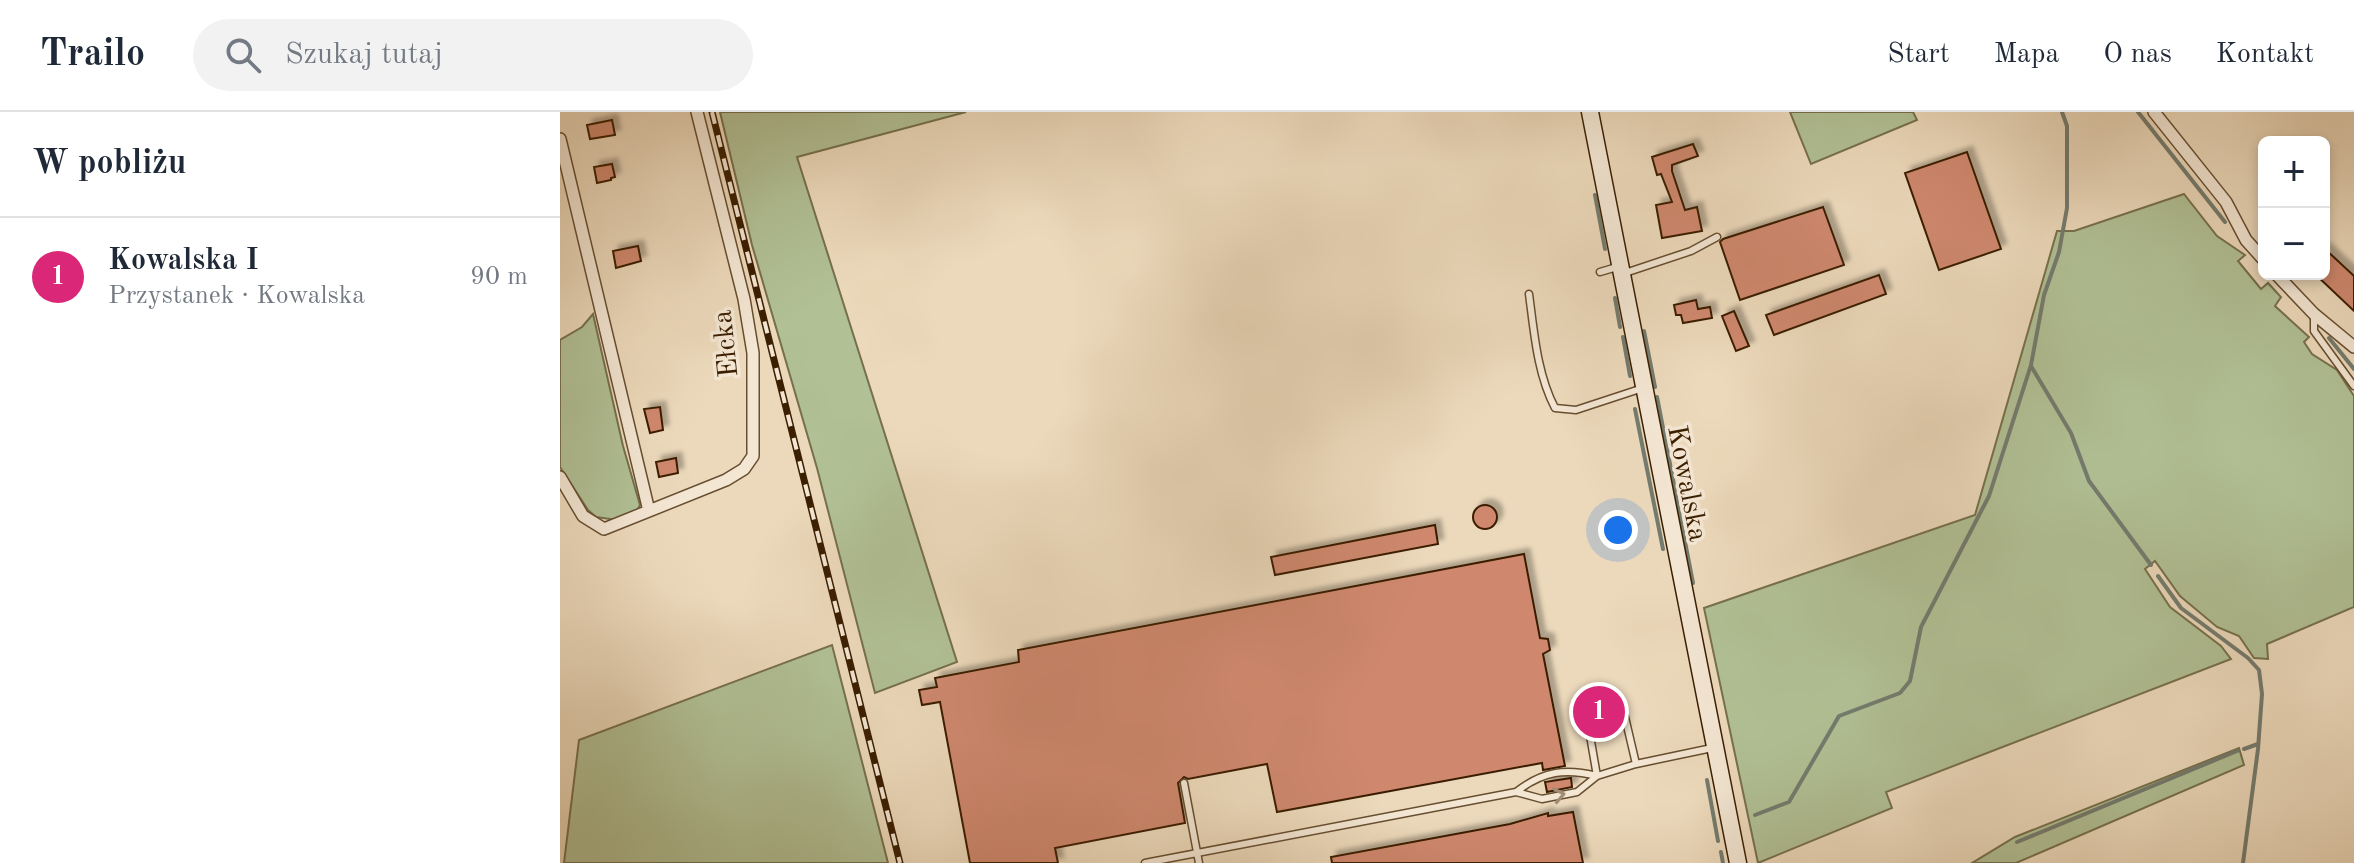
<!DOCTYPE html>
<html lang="pl">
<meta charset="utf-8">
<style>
:root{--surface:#fff;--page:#f2f2f3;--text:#1f2937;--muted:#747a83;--line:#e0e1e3;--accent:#db2777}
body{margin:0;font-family:"Old Standard TT",serif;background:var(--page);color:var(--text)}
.controls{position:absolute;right:24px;top:24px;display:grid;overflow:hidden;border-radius:12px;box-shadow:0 4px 12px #0003}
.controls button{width:72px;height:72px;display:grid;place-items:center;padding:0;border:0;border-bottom:2px solid var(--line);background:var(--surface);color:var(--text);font:40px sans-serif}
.you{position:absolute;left:1058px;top:418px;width:28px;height:28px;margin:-20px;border:6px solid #fff;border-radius:50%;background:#1a73e8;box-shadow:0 0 0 12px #1a73e833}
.badge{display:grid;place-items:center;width:52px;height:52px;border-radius:50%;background:var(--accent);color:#fff;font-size:26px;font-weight:700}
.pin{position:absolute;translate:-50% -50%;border:4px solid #fff;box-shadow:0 2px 8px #0006}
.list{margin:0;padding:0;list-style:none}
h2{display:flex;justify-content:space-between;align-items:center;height:104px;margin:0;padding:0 32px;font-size:34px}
h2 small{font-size:26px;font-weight:400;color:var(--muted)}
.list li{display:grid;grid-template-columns:52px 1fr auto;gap:24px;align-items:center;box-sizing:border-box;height:120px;padding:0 32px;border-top:2px solid var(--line)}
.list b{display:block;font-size:30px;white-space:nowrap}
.list p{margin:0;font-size:26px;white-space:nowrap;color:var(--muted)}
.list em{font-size:26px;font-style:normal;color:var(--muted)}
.icon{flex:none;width:44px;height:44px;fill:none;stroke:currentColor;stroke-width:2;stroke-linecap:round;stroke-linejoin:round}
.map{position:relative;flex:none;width:1794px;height:751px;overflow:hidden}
header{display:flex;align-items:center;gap:48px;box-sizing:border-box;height:112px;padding:0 40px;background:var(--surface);border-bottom:2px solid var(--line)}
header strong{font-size:38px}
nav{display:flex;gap:44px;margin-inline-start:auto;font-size:28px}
.search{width:560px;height:72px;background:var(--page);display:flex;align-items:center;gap:20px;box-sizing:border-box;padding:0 28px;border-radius:44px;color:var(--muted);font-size:30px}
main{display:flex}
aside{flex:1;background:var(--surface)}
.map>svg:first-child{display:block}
</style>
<header>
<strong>Trailo</strong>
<div class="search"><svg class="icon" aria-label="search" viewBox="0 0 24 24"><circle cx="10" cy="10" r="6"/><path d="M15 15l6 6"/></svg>Szukaj tutaj</div>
<nav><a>Start</a><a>Mapa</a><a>O nas</a><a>Kontakt</a></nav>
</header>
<main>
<aside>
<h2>W pobliżu<small></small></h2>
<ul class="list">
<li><span class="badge">1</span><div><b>Kowalska I</b><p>Przystanek · Kowalska</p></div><em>90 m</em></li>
</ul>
</aside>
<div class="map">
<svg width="1794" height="751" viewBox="0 0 1794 751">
<defs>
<filter id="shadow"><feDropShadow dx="5.5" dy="-5.5" stdDeviation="2" flood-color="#0004"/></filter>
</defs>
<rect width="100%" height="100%" fill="#ecd9bb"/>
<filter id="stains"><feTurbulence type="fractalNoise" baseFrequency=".0025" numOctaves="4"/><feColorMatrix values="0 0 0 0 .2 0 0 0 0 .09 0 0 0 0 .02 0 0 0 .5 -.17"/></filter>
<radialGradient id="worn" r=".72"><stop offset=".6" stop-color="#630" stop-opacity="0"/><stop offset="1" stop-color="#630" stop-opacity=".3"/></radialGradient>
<path fill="#b1c095" stroke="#76704b" stroke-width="2" d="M160 0H406L237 45 397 550 315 581 257 356 192 133Z
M1230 0H1353L1357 8 1251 52Z
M1624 82 1657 124 1685 143 1678 149 1701 177 1708 171 1721 185 1715 194 1749 225 1744 230 1752 242 1777 258 1794 284V495L1707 532 1708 547 1694 546 1679 524 1657 515 1620 484 1595 449 1585 457 1610 495 1661 534 1671 547 1326 680 1332 696 1198 751 1144 496 1415 403 1497 119H1514Z
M33 202 63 334 80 393 77 399 57 408 36 405 28 398 0 355V228L22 215Z
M272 533 328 751H4L19 628Z
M1679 636 1684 653 1456 751H1412L1455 725Z"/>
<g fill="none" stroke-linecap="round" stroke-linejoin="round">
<path stroke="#747b6e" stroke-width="4" d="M1578 0 1665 110
M1035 83 1045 137
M1055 186 1060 215
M1084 219 1095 275
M1063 225 1070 264
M1769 226 1794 257
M1471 254 1511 321 1529 369 1591 453
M1097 285 1133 471
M1075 297 1103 437
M1598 464 1621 496 1688 546 1699 558 1702 582 1698 637 1683 751
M1684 637 1698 632
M1147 668 1158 729
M1195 703 1229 690 1279 604 1340 581 1350 569 1361 515 1429 384 1471 253 1484 183 1499 140 1507 96V14L1502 0
M1457 730 1677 639
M1161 740 1163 751"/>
</g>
<path fill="#cf886e" stroke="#3b1f01" stroke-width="2" filter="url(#shadow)" d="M52 8 55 23 30 27 27 13Z
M1133 32 1138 44 1112 53V59L1125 98 1137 95 1142 119 1102 126 1096 93 1112 90 1101 62 1097 63 1092 45Z
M1407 40 1441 137 1379 158 1345 61Z
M52 52 55 65 51 66V68L37 71 34 55Z
M1263 95 1284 153 1180 188 1160 130 1163 127Z
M78 134 81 149 56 156 53 139Z
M1764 136 1794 164V199L1755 162H1764Z
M1319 163 1326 182 1214 223 1206 203Z
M1136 188 1138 197 1150 195 1152 206 1123 211 1121 203H1116L1114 193Z
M1174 199 1189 234 1176 239 1162 204Z
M100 295 103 318 90 321 84 297Z
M116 346 118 361 99 365 96 350Z
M913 405a12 12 0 1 1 24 0a12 12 0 1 1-24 0Z
M875 413 878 432 715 463 711 445Z
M964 442 980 526 988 527 990 538 983 542 1005 654 983 658 982 651 717 700 707 652 628 667 624 665 618 671 625 711 495 736 498 751H410L380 590 362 593 359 578 377 575 375 566 459 550 458 538Z
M1011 666 1012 675 987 680 985 670Z
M1013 700 1023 751H772L771 745 950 712 988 701V704Z"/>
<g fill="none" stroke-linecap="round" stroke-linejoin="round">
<defs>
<path id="lane" d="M1040 160 1057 155
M1062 162 1131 139 1157 125
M969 182C974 219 977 262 995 296L1016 298 1083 276
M1754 202V219L1794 274
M1037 664 1028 612 1065 605 1076 652
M624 671 639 751
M956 680 982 687 1017 680 1037 664 1076 652 1152 636
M585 751 956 680C983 659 1005 656 1037 664"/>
<path id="street" d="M1594 0 1666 90 1686 128 1704 148
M0 27 89 399
M1716 162 1754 202 1794 235
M0 365 23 404 44 417 166 368 184 357 193 344V241L184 187 137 0"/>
<path id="secondary" d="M1030 0 1178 751"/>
</defs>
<use href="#lane" stroke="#674e30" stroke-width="9"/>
<use href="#street" stroke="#674e30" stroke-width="14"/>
<use href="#secondary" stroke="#3b1f01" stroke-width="19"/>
<use href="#lane" stroke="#f3e6d3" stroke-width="6"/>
<use href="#street" stroke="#f3e6d3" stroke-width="11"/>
<use href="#secondary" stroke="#f3e6d3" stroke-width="16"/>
<defs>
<path id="rail" d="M152 0 340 751"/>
</defs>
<use href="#rail" stroke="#3b1f01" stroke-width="7"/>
<use href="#rail" stroke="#f3e6d3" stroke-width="4" stroke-dasharray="12" stroke-linecap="butt"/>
</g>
<defs><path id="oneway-chevron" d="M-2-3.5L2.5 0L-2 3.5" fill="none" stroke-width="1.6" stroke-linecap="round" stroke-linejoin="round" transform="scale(2)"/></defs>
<use stroke="#a08c74" href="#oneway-chevron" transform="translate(999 683) rotate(-11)"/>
<g text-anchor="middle" stroke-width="7" stroke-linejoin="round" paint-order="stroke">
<g font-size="28" fill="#3b1f01" stroke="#f3e6d3">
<text transform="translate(164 232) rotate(-96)" y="10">Ełcka</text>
<text transform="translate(1129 371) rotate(79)" y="10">Kowalska</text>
</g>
</g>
<rect width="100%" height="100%" filter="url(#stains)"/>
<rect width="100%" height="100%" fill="url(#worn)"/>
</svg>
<div class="controls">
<button>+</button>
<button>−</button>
</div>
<div class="you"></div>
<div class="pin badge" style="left:1039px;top:600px">1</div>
</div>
</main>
